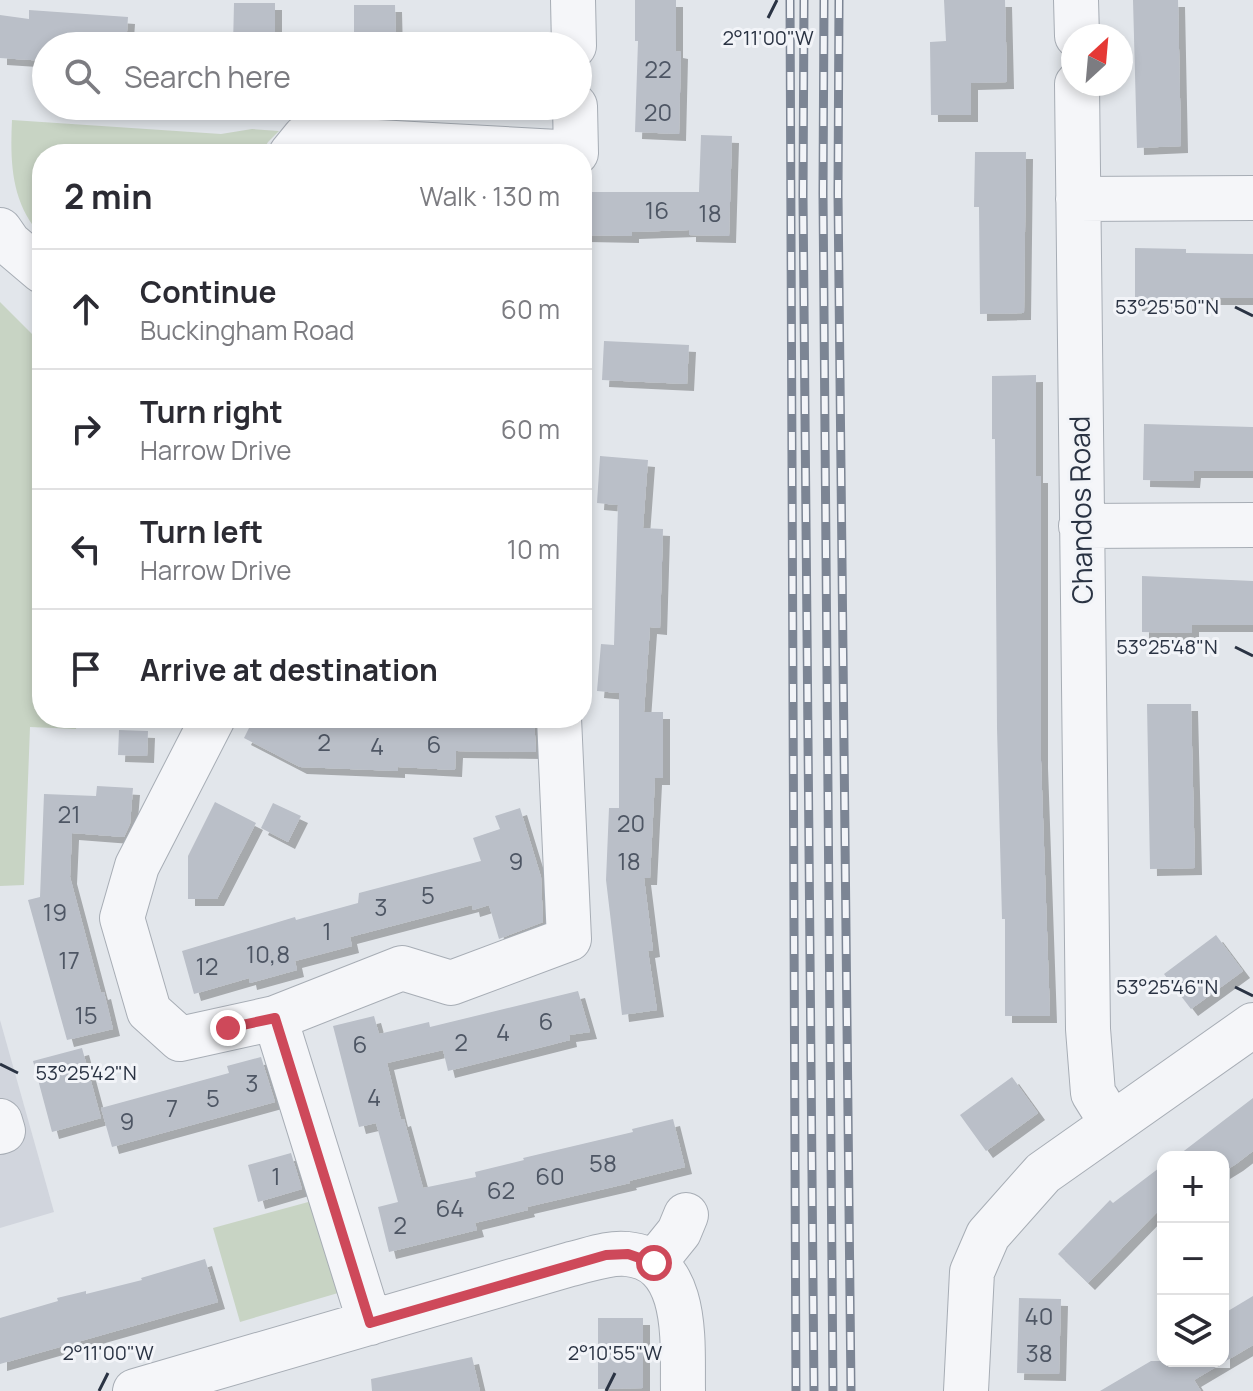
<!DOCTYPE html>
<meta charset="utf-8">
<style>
:root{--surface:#fff;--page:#f2f2f3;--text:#2b2b33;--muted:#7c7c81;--line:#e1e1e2}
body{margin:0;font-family:Manrope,sans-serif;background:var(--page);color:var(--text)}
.controls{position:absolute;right:24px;bottom:24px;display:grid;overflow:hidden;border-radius:16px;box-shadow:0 4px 12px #0003}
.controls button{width:72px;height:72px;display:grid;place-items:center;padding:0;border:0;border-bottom:2px solid var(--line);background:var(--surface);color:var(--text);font:40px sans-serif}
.compass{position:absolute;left:1061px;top:24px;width:72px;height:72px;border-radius:50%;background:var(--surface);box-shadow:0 4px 12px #0003;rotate:26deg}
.stop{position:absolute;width:24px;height:24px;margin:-18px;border:6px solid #ce495a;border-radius:50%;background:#fff}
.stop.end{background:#ce495a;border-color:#fff;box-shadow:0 2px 8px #0008}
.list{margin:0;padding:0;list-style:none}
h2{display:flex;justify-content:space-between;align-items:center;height:104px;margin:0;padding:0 32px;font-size:34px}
h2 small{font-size:26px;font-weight:400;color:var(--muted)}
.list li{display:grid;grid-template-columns:52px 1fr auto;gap:24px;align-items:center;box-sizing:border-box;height:120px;padding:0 32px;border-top:2px solid var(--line)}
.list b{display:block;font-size:30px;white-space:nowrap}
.list p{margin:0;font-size:26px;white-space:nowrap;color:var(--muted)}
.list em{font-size:26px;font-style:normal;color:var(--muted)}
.icon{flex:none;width:44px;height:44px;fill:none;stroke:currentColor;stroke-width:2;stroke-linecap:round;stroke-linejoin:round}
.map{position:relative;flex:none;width:1253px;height:1391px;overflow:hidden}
.search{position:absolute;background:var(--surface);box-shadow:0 4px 12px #0003;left:32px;top:32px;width:560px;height:88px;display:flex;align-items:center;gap:20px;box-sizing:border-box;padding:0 28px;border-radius:44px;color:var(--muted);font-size:30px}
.panel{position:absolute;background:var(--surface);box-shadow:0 4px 12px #0003;left:32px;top:144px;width:560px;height:584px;border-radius:32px}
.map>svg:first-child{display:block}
</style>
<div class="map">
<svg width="1253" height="1391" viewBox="0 0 1253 1391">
<defs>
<filter id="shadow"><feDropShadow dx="7" dy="7" stdDeviation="0" flood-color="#0004"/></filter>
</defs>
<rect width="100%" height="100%" fill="#e2e6eb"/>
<path fill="#d1d5dd" d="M0 1020 54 1212 0 1228Z"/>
<path fill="#c8d4c4" d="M12 120 221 134 252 129 279 131 268 142 261 154H42V236C11 204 10 162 12 120Z
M0 302 42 344V718H77L76 729 30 727 24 885 0 886Z
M312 1201 338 1293 240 1322 213 1228Z"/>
<path fill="#babfc8" filter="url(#shadow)" d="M635 0H676V51L681 52 679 134 635 132 638 41H635Z
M944 0H1005L1007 82 971 83V115H931L930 42 946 41Z
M1133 0H1178L1181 146 1137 148Z
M234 3H275V46H233Z
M354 5H395L396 46H354Z
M29 10 128 17 126 46H46V61L0 58V15L29 19Z
M701 135 732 136 729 236 689 235V230L632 232V236L582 235V192H699Z
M975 152H1026L1024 313 980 314 979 207H974Z
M1135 248 1186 249V253L1253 254V298H1185V305L1135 304Z
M604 341 689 345 687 384 602 380Z
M1036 375V476H1041V761L1050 1016H1005V919H1002L997 728 995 439H992V376Z
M1144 424 1253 427V471H1194L1193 481 1143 480Z
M600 456 648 460 643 528 663 529 660 628 650 627 644 712H663V778H655L650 878H644L653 950 648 951 657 1010 622 1015 606 880 609 808H619V693L597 691 601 644 614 645 618 505 597 503Z
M1142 576 1253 581V625H1192V633L1142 632Z
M1147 704H1191L1195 868 1150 869Z
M254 718 413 724V720L470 722V718H534L536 752 456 751 455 770 398 767V771L300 767 244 738Z
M119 730 148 731 147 756 118 755Z
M97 786 133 788 130 824 124 837 72 833 70 877 101 993 104 992 113 1029 67 1040 28 900 40 897 44 794 96 796Z
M215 802 256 823 217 899H188V856Z
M273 803 301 816 288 842 261 828Z
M520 808 541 877 543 922 499 939 489 905 473 910 472 905 350 937 352 946 295 961 297 970 250 983 249 978 194 994 182 951 295 917 296 920 358 903 359 893 481 861 473 838 500 829 495 816Z
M1216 935 1243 971 1191 1009 1164 974Z
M578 991 590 1032 569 1035 570 1040 448 1071 443 1050 387 1063 401 1120 404 1119 423 1188 476 1177 475 1172 524 1160 523 1158 633 1132 632 1129 673 1119 685 1167 629 1181 630 1183 527 1207 528 1210 475 1223 477 1230 389 1252 378 1207 398 1202 376 1123 359 1127 333 1026 374 1016 379 1034 429 1022 430 1027Z
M82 1048 101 1118 52 1132 33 1061Z
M261 1057 275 1102 112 1147 101 1108 229 1073 227 1066Z
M1012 1077 1038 1113 986 1151 960 1115Z
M1253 1098V1151L1236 1164 1223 1172V1157H1176Z
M291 1153 302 1189 258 1202 248 1165Z
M1163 1165V1206L1088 1283 1058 1254 1110 1200 1113 1203Z
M205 1259 218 1302 0 1364V1318L58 1301 57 1298 86 1291V1294L142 1280 141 1278Z
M1253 1296V1345L1194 1380 1201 1391H1100L1151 1361H1223V1314Z
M1019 1298 1061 1299 1059 1374 1017 1373Z
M598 1318H643V1388L598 1389Z
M472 1357 480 1391H372L371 1379Z"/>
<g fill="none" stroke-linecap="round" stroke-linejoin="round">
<defs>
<path id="minor" d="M573 0 574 46
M1076 0 1077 36
M1077 84 1088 1029 1093 1093 1111 1122
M291 154 304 138 576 153 575 106
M1078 199 1253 198
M0 230 9 243 42 271
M1081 526 1253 525
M213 718 137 866 122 918 149 1011 180 1039 275 1018 370 1323
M275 1018 402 968 451 983 569 939 559 718
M0 1121 3 1131 0 1132
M654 1263 679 1232 686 1215
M135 1391 571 1264C589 1260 608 1252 627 1254 691 1260 682 1345 683 1391
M966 1391 972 1272 988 1235 1043 1173 1253 1025"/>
</defs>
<use href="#minor" stroke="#a7adb5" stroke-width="46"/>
<use href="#minor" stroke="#f5f6f9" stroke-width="44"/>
<defs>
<path id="rail" d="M790 0 796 1391
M804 0 803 196 814 1391
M824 0 823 193 833 1391
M839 0 838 194 851 1391"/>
</defs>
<use href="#rail" stroke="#7c8594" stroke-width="9"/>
<use href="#rail" stroke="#f2f4f8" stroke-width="6" stroke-dasharray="18" stroke-linecap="butt"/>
</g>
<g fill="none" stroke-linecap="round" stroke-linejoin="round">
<path stroke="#ce495a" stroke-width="10" d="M228 1028 275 1018 370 1323 606 1255 628 1254 654 1263"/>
</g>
<path fill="none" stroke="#2a3343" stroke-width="3" d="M768 18 777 0M1235 307 1253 316M1235 647 1253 656M1235 987 1253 996M0 1064 18 1073M99 1391 108 1373M606 1391 615 1373"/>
<g text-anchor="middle" stroke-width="6" stroke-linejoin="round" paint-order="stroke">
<g font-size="24" fill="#4e5664">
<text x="658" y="78">22</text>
<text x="658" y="121">20</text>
<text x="657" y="219">16</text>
<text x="710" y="222">18</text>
<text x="324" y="751">2</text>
<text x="434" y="753">6</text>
<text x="377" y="755">4</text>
<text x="69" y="823">21</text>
<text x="631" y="832">20</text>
<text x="516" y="870">9</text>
<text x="629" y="870">18</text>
<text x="428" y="904">5</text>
<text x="381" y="916">3</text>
<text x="55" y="921">19</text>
<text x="327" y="940">1</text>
<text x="268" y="963">10,8</text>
<text x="69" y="969">17</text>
<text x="207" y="975">12</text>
<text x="86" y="1024">15</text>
<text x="546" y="1030">6</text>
<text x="503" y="1041">4</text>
<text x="461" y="1051">2</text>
<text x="360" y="1053">6</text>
<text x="252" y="1092">3</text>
<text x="374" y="1106">4</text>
<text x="213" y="1107">5</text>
<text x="172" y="1117">7</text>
<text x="127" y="1130">9</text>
<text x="603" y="1172">58</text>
<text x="276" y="1185">1</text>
<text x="550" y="1185">60</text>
<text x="501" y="1199">62</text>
<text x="450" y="1217">64</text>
<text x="400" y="1234">2</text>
<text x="1039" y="1325">40</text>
<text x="1039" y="1362">38</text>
</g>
<g font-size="28" fill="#2a3343" stroke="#f2f4f8">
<text transform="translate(1081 510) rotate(-91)" y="10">Chandos Road</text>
</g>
</g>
<g font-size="20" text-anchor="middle" fill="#2a3343" stroke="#f2f4f8" stroke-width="6" stroke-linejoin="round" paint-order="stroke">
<text x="768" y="45">2°11'00"W</text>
<text x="1167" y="314">53°25'50"N</text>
<text x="1167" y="654">53°25'48"N</text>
<text x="1167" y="994">53°25'46"N</text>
<text x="86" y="1080">53°25'42"N</text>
<text x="108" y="1360">2°11'00"W</text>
<text x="615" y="1360">2°10'55"W</text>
</g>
</svg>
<div class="controls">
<button>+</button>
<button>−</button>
<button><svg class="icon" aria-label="layers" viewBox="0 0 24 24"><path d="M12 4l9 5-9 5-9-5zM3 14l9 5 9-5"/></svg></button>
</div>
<svg class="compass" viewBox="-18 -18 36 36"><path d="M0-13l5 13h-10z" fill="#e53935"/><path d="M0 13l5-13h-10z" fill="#7c7c81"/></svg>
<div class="stop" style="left:654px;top:1263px"></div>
<div class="stop end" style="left:228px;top:1028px"></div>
<div class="search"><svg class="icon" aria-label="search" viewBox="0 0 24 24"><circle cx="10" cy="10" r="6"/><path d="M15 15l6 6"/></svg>Search here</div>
<section class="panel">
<h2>2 min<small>Walk · 130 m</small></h2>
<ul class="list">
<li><svg class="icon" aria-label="ahead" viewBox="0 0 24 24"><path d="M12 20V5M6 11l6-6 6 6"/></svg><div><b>Continue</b><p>Buckingham Road</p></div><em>60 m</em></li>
<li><svg class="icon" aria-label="right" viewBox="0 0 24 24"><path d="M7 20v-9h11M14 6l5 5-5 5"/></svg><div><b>Turn right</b><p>Harrow Drive</p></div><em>60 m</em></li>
<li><svg class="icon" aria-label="left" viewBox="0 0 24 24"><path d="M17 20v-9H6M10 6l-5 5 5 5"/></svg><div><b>Turn left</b><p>Harrow Drive</p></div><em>10 m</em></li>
<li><svg class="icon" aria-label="arrive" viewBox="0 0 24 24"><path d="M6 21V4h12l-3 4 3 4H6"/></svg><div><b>Arrive at destination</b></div></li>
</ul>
</section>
</div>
